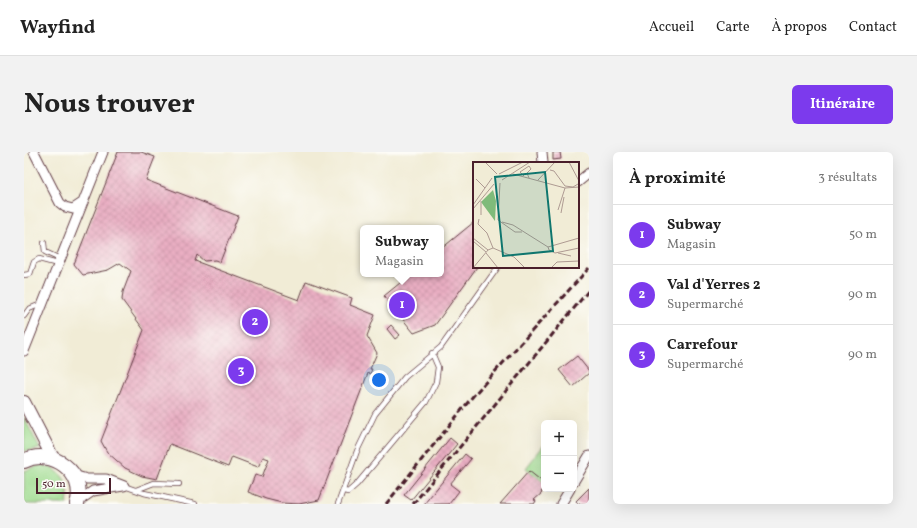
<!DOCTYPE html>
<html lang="fr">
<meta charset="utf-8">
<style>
:root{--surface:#fff;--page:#f2f2f2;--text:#222;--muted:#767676;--line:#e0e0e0;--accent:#7c3aed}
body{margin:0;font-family:Vollkorn,serif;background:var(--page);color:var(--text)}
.controls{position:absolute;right:12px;bottom:12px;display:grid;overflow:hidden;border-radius:6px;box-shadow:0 4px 16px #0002}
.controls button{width:36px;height:36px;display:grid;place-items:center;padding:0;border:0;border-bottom:1px solid var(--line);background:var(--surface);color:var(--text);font:20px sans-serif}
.scale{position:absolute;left:12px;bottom:10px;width:75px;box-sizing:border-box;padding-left:4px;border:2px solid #4a1f2b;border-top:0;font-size:11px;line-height:14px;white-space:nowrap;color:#4a1f2b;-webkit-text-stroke:3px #fdfcf7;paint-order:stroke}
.you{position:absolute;left:355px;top:228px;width:14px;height:14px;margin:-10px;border:3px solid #fff;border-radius:50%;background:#1a73e8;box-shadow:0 0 0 6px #1a73e833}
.badge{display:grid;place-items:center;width:26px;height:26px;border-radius:50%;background:var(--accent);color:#fff;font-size:13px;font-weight:700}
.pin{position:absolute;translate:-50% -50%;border:2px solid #fff;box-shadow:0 1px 4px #0006}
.popup{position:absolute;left:336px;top:73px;width:84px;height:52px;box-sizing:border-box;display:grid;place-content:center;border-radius:6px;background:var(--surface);filter:drop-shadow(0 1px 3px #0005);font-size:13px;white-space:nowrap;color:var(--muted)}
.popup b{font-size:15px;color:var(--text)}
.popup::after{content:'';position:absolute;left:50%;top:100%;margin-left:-8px;border:8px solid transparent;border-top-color:var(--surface)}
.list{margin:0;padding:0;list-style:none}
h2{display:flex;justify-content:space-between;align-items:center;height:52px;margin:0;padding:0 16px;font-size:17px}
h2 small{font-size:13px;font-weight:400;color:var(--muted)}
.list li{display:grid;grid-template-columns:26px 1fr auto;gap:12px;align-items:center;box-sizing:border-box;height:60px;padding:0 16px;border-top:1px solid var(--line)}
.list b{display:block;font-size:15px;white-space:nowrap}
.list p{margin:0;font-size:13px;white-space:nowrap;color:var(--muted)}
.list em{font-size:13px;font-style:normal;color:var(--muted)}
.map{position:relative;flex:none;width:565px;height:352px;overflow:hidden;border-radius:6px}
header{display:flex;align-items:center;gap:24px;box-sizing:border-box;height:56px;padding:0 20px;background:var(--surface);border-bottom:1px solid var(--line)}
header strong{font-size:19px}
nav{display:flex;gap:22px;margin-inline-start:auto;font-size:14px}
.intro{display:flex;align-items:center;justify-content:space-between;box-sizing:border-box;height:96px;padding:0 24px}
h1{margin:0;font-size:28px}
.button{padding:10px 18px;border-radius:6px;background:var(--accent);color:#fff;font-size:14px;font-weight:700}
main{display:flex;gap:24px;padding:0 24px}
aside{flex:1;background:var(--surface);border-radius:6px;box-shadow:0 4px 16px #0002}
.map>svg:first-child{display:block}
</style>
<header>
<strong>Wayfind</strong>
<nav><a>Accueil</a><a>Carte</a><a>À propos</a><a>Contact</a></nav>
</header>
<div class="intro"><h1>Nous trouver</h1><a class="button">Itinéraire</a></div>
<main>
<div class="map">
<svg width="565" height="352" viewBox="0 0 565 352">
<defs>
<pattern id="building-cross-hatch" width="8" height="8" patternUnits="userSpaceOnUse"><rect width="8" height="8" fill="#e9aec2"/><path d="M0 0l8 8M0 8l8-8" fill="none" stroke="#c995a7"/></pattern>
</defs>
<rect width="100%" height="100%" fill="#fdfcf7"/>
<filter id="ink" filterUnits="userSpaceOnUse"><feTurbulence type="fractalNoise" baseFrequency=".025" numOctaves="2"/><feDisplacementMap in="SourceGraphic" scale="8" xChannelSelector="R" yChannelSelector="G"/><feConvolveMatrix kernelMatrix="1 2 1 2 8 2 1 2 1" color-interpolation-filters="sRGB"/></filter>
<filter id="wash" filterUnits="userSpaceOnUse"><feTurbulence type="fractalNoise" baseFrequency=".012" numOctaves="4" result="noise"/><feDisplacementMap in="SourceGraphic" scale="16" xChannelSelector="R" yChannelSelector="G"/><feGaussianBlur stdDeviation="0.9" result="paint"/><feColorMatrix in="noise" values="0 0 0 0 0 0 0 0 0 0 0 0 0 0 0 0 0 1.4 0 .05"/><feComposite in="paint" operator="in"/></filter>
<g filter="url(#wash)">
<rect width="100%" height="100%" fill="#f1ecd6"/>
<path fill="#9fdb8f" stroke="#747d5d" d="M0 265 16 297 0 299Z
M520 293V331L502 316Z
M16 313C37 316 48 331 43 352H0V319Z"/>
<g id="blocks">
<path fill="url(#building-cross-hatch)" d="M94 0H117L131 5 122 28 214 64 196 110 191 108 180 109 173 103 171 109 275 148 282 129 328 146 326 153 351 163 343 184 353 201 346 217H348L346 222 344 221 295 348 275 352 258 351 242 347 224 340 231 323 238 325 245 307 239 305 234 315 208 305 204 315 146 292 133 327 118 324 101 316 83 300 77 289 120 178 98 148 99 140 107 119 96 111 84 118 59 123 50 112Z
M529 0H536L537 7 529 8Z
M450 70V115H453L411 173 390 181 360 144 387 122H417V97Z
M367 173 376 183 371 187 363 177Z
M553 204 565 219V221L549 235 535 218Z
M426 286 433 292 387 348 380 343Z
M441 302 447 307 426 332 435 339 425 352H400Z
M505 319 520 331V336L517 340 518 341 510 348 512 349 510 352H476Z
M565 336V352H554L552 349Z"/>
</g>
</g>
<g filter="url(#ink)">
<use href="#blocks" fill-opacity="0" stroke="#633e45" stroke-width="1"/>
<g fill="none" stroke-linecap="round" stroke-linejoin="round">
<defs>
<path id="service" d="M20 91 21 100 36 107
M0 123 6 122 10 110 15 107 34 112
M0 164 5 157 17 152
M100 334 120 341 171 352
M112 338 130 331 155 332
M320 339 324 340 333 332 402 250 412 230 414 215 408 201
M314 352 333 299 351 262 381 225 417 195 474 115"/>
<path id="minor" d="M10 0 36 51 41 55 49 57 58 51
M518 0 519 11
M554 30 565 21
M0 199 79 0
M49 323 63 327H82L100 334
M550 329 565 304
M53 350 69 339 99 334
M537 352 546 337"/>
<path id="secondary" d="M0 250 29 306"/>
<path id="primary" d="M0 309C28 295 63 321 53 352"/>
</defs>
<use href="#service" stroke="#633e45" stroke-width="6"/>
<use href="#minor" stroke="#633e45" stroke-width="11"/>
<use href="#secondary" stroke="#633e45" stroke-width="14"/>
<use href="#primary" stroke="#633e45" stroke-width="16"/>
<use href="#service" stroke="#fff" stroke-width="4.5"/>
<use href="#minor" stroke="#fff" stroke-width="9"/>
<use href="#secondary" stroke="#fff" stroke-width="12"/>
<use href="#primary" stroke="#fff" stroke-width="14"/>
<path stroke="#4a1f2b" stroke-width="3" stroke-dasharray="6 3" stroke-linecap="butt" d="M362 352 449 244 565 116
M389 352 565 138"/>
</g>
</g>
<g transform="translate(449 10)">
<rect width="106" height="106" fill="#f1ecd6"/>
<path d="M20 28 23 39 22 59 8 40Z" fill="#7fbb7a"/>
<path fill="none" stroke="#ae9a92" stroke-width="1" d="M12 0 24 12M96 0 106 19M77 8 81 9 92 24 100 25 105 22M26 12 50 0M40 12 92 26 106 25M51 14 47 10 56 4 58 7 54 11 56 16M3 17 12 26M29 18 57 0M65 18 82 0M27 21 25 58 42 70H49M8 39V53M0 43 19 16M0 47 21 22M85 48 92 26M88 51 91 35M6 57 5 62 14 71 20 86M29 60 40 63 75 85M0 76 15 88M0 79 13 90M75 85 76 88 82 91 106 86M75 85 106 76M20 86 41 95 52 106M13 91 25 106M85 91 98 94M0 106 15 88 20 86M78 106 84 100 106 99"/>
<path fill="#0f766e" fill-opacity="0.15" stroke="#0f766e" stroke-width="2" d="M72 10 80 89 30 94 22 15Z"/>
<rect width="106" height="106" fill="none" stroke="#4a1f2b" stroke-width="2"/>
</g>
</svg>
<div class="controls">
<button>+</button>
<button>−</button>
</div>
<div class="scale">50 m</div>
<div class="you"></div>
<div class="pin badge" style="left:378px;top:153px">1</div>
<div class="popup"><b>Subway</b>Magasin</div>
<div class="pin badge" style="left:231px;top:170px">2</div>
<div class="pin badge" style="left:217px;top:219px">3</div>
</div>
<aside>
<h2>À proximité<small>3 résultats</small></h2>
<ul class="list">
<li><span class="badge">1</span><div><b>Subway</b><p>Magasin</p></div><em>50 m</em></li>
<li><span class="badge">2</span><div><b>Val d'Yerres 2</b><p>Supermarché</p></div><em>90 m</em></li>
<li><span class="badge">3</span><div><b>Carrefour</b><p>Supermarché</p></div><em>90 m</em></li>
</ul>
</aside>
</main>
